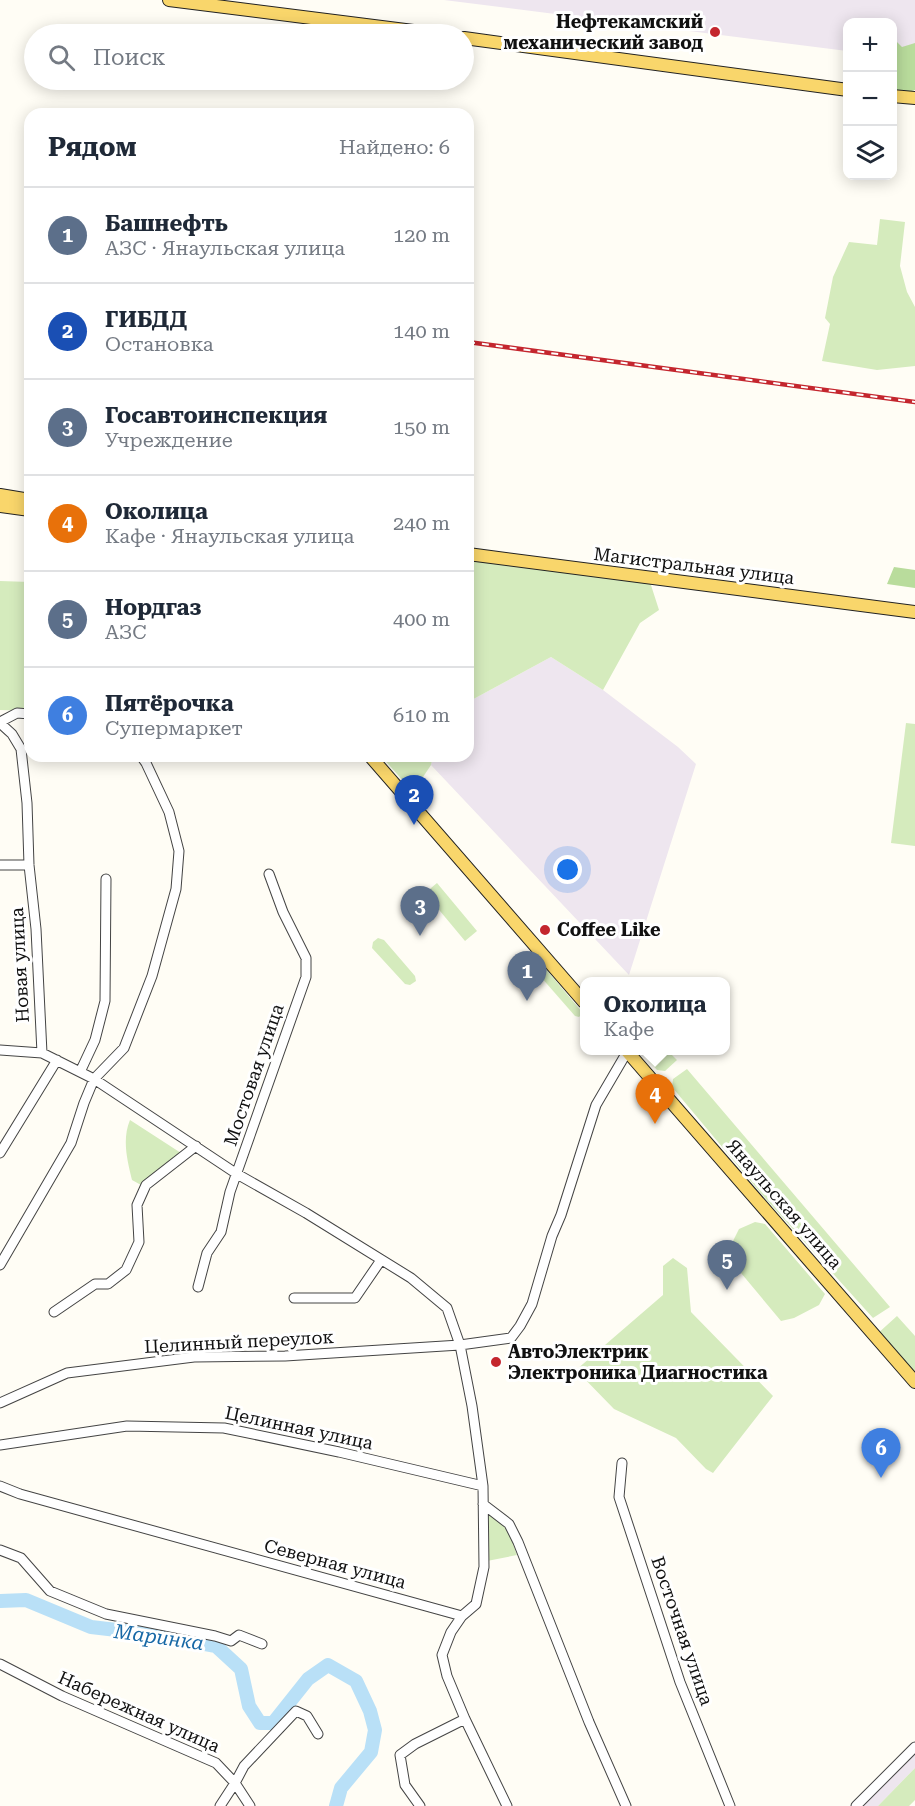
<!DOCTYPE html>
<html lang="ru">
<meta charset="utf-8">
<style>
:root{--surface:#fff;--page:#f2f2f3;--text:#1f2937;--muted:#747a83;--line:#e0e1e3;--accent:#0b8043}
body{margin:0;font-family:"Roboto Serif",serif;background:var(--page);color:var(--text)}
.controls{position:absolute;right:18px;top:18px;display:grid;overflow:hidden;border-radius:12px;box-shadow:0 3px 15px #0003}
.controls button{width:54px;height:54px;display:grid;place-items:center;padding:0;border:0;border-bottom:2px solid var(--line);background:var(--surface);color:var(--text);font:30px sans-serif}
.you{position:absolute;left:568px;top:870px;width:21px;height:21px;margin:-15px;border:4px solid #fff;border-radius:50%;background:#1a73e8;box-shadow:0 0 0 9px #1a73e833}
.badge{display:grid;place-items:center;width:39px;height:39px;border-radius:50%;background:var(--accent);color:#fff;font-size:20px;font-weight:700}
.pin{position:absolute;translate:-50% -50px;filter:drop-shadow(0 2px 3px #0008)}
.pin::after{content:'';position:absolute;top:32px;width:21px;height:18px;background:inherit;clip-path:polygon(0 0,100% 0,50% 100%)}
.popup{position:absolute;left:580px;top:977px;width:150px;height:78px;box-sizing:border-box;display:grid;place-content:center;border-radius:12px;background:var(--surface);filter:drop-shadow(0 2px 4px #0005);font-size:20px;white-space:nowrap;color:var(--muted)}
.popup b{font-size:22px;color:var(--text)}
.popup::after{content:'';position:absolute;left:50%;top:100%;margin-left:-12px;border:12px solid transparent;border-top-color:var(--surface)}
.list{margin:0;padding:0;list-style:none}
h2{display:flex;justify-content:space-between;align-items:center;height:78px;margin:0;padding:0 24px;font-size:26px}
h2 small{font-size:20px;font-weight:400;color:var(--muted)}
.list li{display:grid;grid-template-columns:39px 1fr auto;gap:18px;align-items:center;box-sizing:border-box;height:96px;padding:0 24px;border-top:2px solid var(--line)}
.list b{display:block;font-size:22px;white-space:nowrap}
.list p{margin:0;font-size:20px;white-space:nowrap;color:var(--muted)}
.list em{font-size:20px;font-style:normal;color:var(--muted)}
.icon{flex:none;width:33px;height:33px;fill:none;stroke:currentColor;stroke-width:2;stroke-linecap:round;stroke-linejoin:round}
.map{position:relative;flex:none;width:915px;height:1806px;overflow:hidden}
.search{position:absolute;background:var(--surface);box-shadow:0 3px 15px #0003;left:24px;top:24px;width:450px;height:66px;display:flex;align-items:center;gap:15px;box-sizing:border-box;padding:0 21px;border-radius:33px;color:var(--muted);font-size:22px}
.panel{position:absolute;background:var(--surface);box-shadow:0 3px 15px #0003;left:24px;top:108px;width:450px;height:654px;border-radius:18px}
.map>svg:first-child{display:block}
</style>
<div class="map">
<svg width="915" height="1806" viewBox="0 0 915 1806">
<rect width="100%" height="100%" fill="#fffdf5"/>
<path fill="#eee6ef" d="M444 0H915V59L893 56 892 22H848L847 51Z
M551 657 603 690 678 747 696 764 629 975 431 765 433 756H468V702Z
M915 1752V1768L878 1806H863Z"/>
<path fill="#d5ebbd" d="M880 219 905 222 900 266 907 292 915 307V366L877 370 822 361 830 324 825 318 833 277 849 242 877 245Z
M468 559 650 582 659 610 640 623 603 690 551 657 468 702Z
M0 581 30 582V711L0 710Z
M906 723 915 724V846L891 843Z
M381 756H433L431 765 413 792Z
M437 883 477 931 465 941 425 893Z
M378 938 384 940 415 976 416 981 410 985 405 984 372 948 373 942Z
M534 955 583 1013 579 1017 575 1016 540 976 532 958Z
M640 1051H668L677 1060 665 1071 657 1070Z
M687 1069 890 1307 873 1318 764 1197 672 1087 673 1079Z
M130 1120 181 1153 141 1185 132 1180C127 1160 122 1139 130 1120Z
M755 1222 765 1224 825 1294 819 1305 794 1318 781 1321 726 1255 739 1229Z
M673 1258 687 1268 691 1312 773 1396 713 1473 706 1469 676 1438 614 1409 576 1370 663 1295V1266Z
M897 1316 915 1336V1378L876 1335Z
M486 1510 508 1529 517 1555 487 1561Z
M915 1768V1800L909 1806H878Z"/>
<path fill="#b9dc9c" d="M892 37 902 47 915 43V90L908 92 893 91Z
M894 567 915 570V588L887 584Z"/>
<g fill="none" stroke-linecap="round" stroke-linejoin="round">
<path stroke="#b9e0f7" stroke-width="14" d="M0 1601 26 1600 91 1627 151 1634 216 1646 241 1669 249 1706 260 1723H273L308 1679 328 1665 356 1681 370 1711 375 1730 371 1752 341 1788 336 1806"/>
<defs>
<path id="minor" d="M0 722 17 713 30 714
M0 723 12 734 21 749 27 803 29 865 36 929 42 1053
M0 865H29
M0 1050 42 1053 94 1079 237 1174 306 1213 411 1278 447 1308 460 1345 472 1406 483 1486 484 1567 476 1604 462 1616 451 1632 442 1655 447 1676 465 1719 507 1806
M80 1072 95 1040 105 1001 106 879
M0 1153 57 1060
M0 1265 71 1143 84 1103 94 1079 124 1048 152 976 176 889 179 851 169 812 146 763 141 756
M198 1287 207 1253 221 1232 230 1192 306 977V958L283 912 269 874
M294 1298H355L381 1260
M54 1312 95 1284H108L126 1270 139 1242 137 1205 146 1185 196 1146
M0 1403 67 1373 194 1357 285 1356 460 1345 511 1338 520 1326 532 1304 552 1236 561 1215 596 1105 627 1052
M0 1445 127 1426 224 1428 339 1452 483 1486
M622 1463 619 1497 680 1682 730 1806
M0 1486 20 1494 462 1616
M483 1504 509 1524 518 1542 589 1722 626 1806
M0 1550 21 1558 50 1591 106 1614 215 1636 231 1641 239 1635 262 1644
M0 1664 62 1696 216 1763 235 1783 250 1806
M220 1806 235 1783 244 1766 296 1711 307 1716 318 1734
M420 1806 405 1785 400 1755 415 1744 465 1719
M856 1806 915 1747"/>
<path id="major" d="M169 0 437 34
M464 38 848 90
M892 96 915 98
M0 495 30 500
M0 506 30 510
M468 554 915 612
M370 756 584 1002
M626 1050 915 1382"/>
</defs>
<use href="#minor" stroke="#444" stroke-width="11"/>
<use href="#major" stroke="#222" stroke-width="14"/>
<use href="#minor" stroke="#fff" stroke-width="9"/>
<use href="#major" stroke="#f9d66b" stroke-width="12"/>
<defs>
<path id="rail" d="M468 342 915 402"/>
</defs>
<use href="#rail" stroke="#c4262e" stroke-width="4.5"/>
<use href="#rail" stroke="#fff" stroke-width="2" stroke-dasharray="7" stroke-linecap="butt"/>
</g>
<g fill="#c4262e" stroke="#fff" stroke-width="2">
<circle cx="715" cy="32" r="6"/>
<circle cx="545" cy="930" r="6"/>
<circle cx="496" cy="1362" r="6"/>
</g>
<g text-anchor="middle" stroke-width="6" stroke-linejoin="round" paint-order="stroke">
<g font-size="18" font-weight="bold" fill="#111" stroke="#fff" text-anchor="start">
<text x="703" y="28" text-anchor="end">Нефтекамский<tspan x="703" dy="21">механический завод</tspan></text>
<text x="557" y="936">Coffee Like</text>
<text x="508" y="1358">АвтоЭлектрик<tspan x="508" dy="21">Электроника Диагностика</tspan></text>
</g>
<g font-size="18" fill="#111" stroke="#fff">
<text transform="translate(694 566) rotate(7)" y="6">Магистральная улица</text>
<text transform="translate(20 965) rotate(-93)" y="6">Новая улица</text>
<text transform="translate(254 1075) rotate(-71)" y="6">Мостовая улица</text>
<text transform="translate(784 1204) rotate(49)" y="6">Янаульская улица</text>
<text transform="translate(239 1342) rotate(-3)" y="6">Целинный переулок</text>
<text transform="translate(299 1428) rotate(12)" y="6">Целинная улица</text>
<text transform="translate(335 1564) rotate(15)" y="6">Северная улица</text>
<text transform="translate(682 1631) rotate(71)" y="6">Восточная улица</text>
<text transform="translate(139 1712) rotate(24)" y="6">Набережная улица</text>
</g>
<g font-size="20" font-style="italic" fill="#1768a6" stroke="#fff">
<text transform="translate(159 1637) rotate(8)" y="7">Маринка</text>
</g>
</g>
</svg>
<div class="controls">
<button>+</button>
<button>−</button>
<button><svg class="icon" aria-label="layers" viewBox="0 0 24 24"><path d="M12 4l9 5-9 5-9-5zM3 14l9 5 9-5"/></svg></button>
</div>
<div class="you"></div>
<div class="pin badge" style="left:527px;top:1001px;background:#5c6f8a">1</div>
<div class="pin badge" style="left:414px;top:825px;background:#1a4fb4">2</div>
<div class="pin badge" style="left:420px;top:936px;background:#5c6f8a">3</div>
<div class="pin badge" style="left:655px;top:1124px;background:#e8710a">4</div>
<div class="popup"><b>Околица</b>Кафе</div>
<div class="pin badge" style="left:727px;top:1290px;background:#5c6f8a">5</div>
<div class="pin badge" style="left:881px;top:1478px;background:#3f7fe0">6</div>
<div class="search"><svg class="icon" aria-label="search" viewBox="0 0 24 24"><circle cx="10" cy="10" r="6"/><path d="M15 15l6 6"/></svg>Поиск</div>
<section class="panel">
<h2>Рядом<small>Найдено: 6</small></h2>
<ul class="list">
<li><span class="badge" style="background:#5c6f8a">1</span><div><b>Башнефть</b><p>АЗС · Янаульская улица</p></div><em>120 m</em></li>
<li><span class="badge" style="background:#1a4fb4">2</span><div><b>ГИБДД</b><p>Остановка</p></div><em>140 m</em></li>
<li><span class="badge" style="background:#5c6f8a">3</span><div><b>Госавтоинспекция</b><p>Учреждение</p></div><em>150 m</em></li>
<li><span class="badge" style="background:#e8710a">4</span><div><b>Околица</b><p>Кафе · Янаульская улица</p></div><em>240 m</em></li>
<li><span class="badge" style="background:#5c6f8a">5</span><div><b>Нордгаз</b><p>АЗС</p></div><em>400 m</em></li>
<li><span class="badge" style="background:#3f7fe0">6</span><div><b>Пятёрочка</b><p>Супермаркет</p></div><em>610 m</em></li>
</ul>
</section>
</div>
